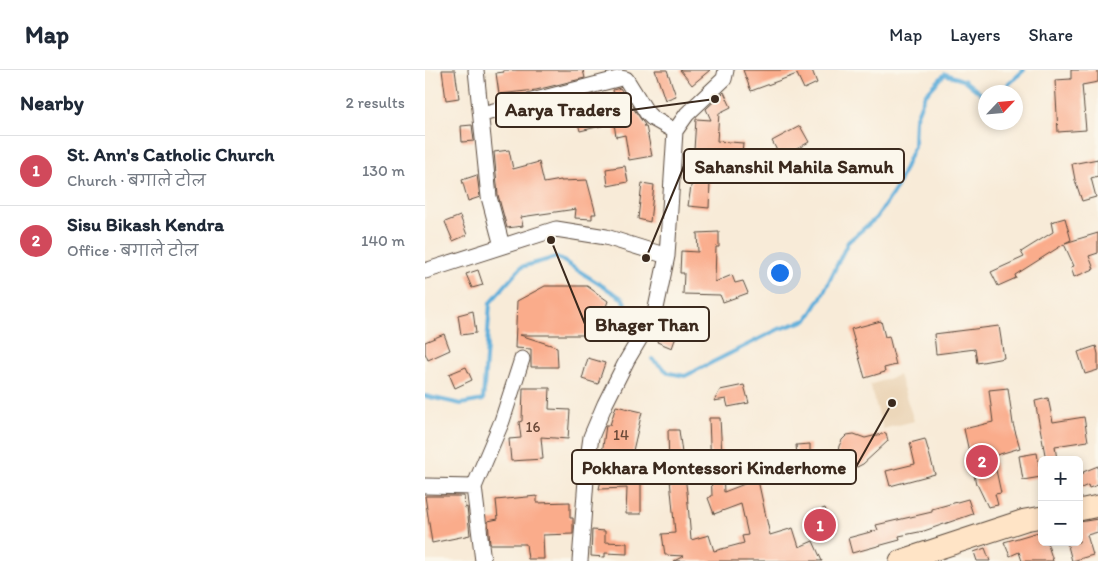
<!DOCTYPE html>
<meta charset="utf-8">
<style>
:root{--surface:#fff;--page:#f2f2f3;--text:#1f2937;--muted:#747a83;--line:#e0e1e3;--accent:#d1495b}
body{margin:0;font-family:Itim,"Playpen Sans Deva",sans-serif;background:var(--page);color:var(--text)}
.controls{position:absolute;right:15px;bottom:15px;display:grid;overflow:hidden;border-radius:8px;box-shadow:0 2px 8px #0003}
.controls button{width:45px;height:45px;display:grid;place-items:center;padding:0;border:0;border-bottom:1px solid var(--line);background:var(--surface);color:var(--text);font:25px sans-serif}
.compass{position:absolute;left:553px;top:15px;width:45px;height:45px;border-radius:50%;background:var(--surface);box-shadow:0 2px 8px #0003;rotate:64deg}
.you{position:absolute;left:354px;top:202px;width:18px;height:18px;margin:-12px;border:4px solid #fff;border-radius:50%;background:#1a73e8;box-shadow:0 0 0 8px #1a73e833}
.badge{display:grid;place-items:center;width:32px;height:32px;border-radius:50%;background:var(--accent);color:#fff;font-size:16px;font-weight:700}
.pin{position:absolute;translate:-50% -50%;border:2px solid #fff;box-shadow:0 1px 5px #0006}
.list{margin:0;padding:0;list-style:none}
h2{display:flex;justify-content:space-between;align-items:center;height:65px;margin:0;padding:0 20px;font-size:21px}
h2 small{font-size:16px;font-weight:400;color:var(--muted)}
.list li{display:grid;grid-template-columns:32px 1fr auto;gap:15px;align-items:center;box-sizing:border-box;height:70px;padding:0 20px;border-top:1px solid var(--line)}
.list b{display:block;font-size:19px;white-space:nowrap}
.list p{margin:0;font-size:16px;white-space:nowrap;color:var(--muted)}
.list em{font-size:16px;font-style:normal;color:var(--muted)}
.map{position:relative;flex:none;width:673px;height:491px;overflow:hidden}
header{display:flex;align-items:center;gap:30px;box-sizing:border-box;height:70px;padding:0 25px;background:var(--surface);border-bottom:1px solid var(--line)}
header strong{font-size:24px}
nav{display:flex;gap:28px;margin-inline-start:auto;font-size:18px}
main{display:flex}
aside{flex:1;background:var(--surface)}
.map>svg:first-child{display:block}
</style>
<header>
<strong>Map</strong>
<nav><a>Map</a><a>Layers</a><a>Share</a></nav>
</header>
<main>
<aside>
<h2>Nearby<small>2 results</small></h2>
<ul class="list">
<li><span class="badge">1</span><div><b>St. Ann's Catholic Church</b><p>Church · बगाले टोल</p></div><em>130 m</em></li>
<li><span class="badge">2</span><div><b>Sisu Bikash Kendra</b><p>Office · बगाले टोल</p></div><em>140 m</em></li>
</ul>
</aside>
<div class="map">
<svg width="673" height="491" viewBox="0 0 673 491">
<rect width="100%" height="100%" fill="#fbf7ec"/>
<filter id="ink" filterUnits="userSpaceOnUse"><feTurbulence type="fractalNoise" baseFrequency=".02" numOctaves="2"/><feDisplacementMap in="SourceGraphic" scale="10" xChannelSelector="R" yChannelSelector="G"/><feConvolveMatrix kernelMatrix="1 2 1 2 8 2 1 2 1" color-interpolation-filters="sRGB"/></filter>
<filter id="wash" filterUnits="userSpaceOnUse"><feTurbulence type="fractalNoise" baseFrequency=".0096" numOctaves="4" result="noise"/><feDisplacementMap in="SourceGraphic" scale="20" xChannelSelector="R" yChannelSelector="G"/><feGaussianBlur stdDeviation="1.12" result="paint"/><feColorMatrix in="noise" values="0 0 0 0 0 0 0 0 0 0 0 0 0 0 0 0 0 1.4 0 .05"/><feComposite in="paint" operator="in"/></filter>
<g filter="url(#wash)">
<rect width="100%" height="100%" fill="#f8ebd8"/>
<path fill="#ecd7ba" d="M474 305 489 351 458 359 445 315Z"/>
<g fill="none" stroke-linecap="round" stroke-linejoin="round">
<path stroke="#60afda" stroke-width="4" d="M572 22 576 21 599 0
M227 289 244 303 260 306 354 259 382 250 398 224 423 172 451 148 471 119 489 76 490 49 500 25 520 4 540 11 560 27
M0 326 36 334 58 330 65 233 96 197 132 187 198 229 206 246"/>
</g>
<g id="blocks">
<path fill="#faac8b" d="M17 0H30L34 28 21 30Z
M78 0H158L160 8 111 20 74 24 71 3 79 2Z
M230 0H242L251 26 240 30Z
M255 0H285L267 15Z
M318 0H387L392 13 379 19 372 4 326 21Z
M646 0H673V12L657 15 661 60 633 62 630 10 646 9Z
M195 18 204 32 206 39 208 38 220 55 218 56H221L227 86 204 90 200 65 191 67 189 53 155 61 149 37 121 48 117 38 168 25 169 35 190 30 188 20Z
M299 22 306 37 294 43 292 71 318 73 317 83 269 80 271 49 286 50 281 39Z
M47 55 49 71 37 72 36 56Z
M375 56 384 72 356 88 347 71Z
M84 80 88 99 114 92 119 113 136 110V111L162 110 171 144H167V149L150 148 151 139 96 147 98 156 82 158 73 125 69 82Z
M673 89V106L666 108 671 127 657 131 650 110 647 94Z
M200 96 203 112 183 116 181 99Z
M52 105 55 127 43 131 37 110Z
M267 110 285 112 284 138 263 136Z
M217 113 229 115 225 152 213 149Z
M35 146 42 165 28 171 20 152Z
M640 148 646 170 640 173 673 163V183L664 186 669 199 649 207 646 197 649 196 639 174 590 205 591 208 573 216 566 202 599 187 596 182 628 162 626 152Z
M294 162V177H291L290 212 307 205 310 213 318 211 323 223 298 232 295 225 258 224 259 203H255L256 181 273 182 272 163Z
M53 200 58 215 47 218 41 204Z
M120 216H162L183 231 171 265H95L132 277 133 297H106V279L90 278 92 231Z
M48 241 51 263 36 265 33 245Z
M456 251 460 267 464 266 471 295 459 298 460 302 440 308 426 259Z
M574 256 579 288 552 293 550 279 511 284 509 264Z
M237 258 252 264 247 278 232 272Z
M19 264 25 280 3 290 0 283V272Z
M671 276 673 284V300L660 304 653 282Z
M163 288 180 293 173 314 157 309Z
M41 297 47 310 30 318 24 304Z
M319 315 324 333 303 337 301 329 289 331 295 320Z
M98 318H125L124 339 145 340 143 369 116 367 118 389 86 391 84 369 96 368 94 352 97 351Z
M583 318 588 354 595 378 568 386 576 423 570 424 573 435 563 437 552 414H551L539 359 568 352 564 320Z
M623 328 628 352 659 347 663 371 630 376 632 390H621L610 331Z
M191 336 217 342 207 385 205 402H216V444H201L202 418 174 419 176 410H170L171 399 175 398 181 355H185Z
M284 348H295L299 422 322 413 319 404 331 401 345 465 368 458 374 477 388 471 397 491H249L259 486 240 485 237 464 250 463 244 399 243 360H254L262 422 266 470 284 465 289 481 319 473 317 466 323 465 316 434 289 444 283 428 287 426Z
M461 363 463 371 438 394 432 397 426 396 415 389 413 382 414 376 417 370 422 365 429 364 440 368Z
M500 369 510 404 465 416 461 401 490 394 485 373Z
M385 374V384L372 385 371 375Z
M612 383 616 407 598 410 594 386Z
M673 396V415L664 418 663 415 654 419V405L659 403 658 402Z
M0 426H39L40 438 42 437 45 465 7 473Z
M112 426V433L145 432V448H148V464L118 465 119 489H103L101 474H65L63 451 73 449 71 430Z
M543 429 548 444 499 461 474 466 475 470 427 483 423 468 453 460 451 455 507 442V439Z
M400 438 409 464 393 470 384 444Z
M673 449V462L662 465 668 485 647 491 642 472H654V452Z
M167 460 180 461V472L202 473V484L180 483V487L166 486Z
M617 461V474L622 472 628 491H597L594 482 585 486 579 472Z
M560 478 565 491H552L549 482Z"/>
</g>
</g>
<g filter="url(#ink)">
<use href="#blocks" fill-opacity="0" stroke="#57473a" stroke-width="1"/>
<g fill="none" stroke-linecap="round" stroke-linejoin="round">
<defs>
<path id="minor" d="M51 0 64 127 77 176
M57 44 196 8 201 9 222 43 227 48 250 61
M0 201 131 159 181 167 242 186
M0 416 49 417
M58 491 49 417 77 351 97 289
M155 491 162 396 166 367 180 334 202 290 230 243 242 186 250 61 262 44 299 9 301 0"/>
<path id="secondary" d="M654 440 673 436
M475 491 600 450 617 447"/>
</defs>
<use href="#minor" stroke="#57473a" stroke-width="17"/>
<use href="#secondary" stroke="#57473a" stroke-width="23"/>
<use href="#minor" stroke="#fff" stroke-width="15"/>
<use href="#secondary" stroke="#ffe4c6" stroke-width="21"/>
</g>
</g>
<g text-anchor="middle" stroke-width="5" stroke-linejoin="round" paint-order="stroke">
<g font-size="15" fill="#6b4a39">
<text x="108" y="362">16</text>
<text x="196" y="370">14</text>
</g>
</g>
<path fill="none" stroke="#3b2a1e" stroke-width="2" d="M290 29L206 40M221 188L259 96M126 170L160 254M467 333L431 397"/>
<g fill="#3b2a1e" stroke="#fbf7ec" stroke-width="2">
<circle cx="290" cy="29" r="5"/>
<circle cx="221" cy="188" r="5"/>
<circle cx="126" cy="170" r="5"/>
<circle cx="467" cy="333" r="5"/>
</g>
<g fill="#fbf7ec" stroke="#3b2a1e" stroke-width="2">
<rect x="71" y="23" width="135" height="34" rx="5"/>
<rect x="259" y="79" width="220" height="34" rx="5"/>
<rect x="160" y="237" width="124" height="34" rx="5"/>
<rect x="147" y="380" width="284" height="34" rx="5"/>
</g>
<g font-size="19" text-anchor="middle" font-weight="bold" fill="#3b2a1e">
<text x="138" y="46">Aarya Traders</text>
<text x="369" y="103">Sahanshil Mahila Samuh</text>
<text x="222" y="261">Bhager Than</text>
<text x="289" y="404">Pokhara Montessori Kinderhome</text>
</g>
</svg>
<div class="controls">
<button>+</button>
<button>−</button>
</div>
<svg class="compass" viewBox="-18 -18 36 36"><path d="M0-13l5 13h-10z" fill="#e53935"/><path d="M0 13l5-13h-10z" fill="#747a83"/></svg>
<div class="you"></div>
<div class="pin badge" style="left:395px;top:455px">1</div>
<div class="pin badge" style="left:557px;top:391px">2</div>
</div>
</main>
